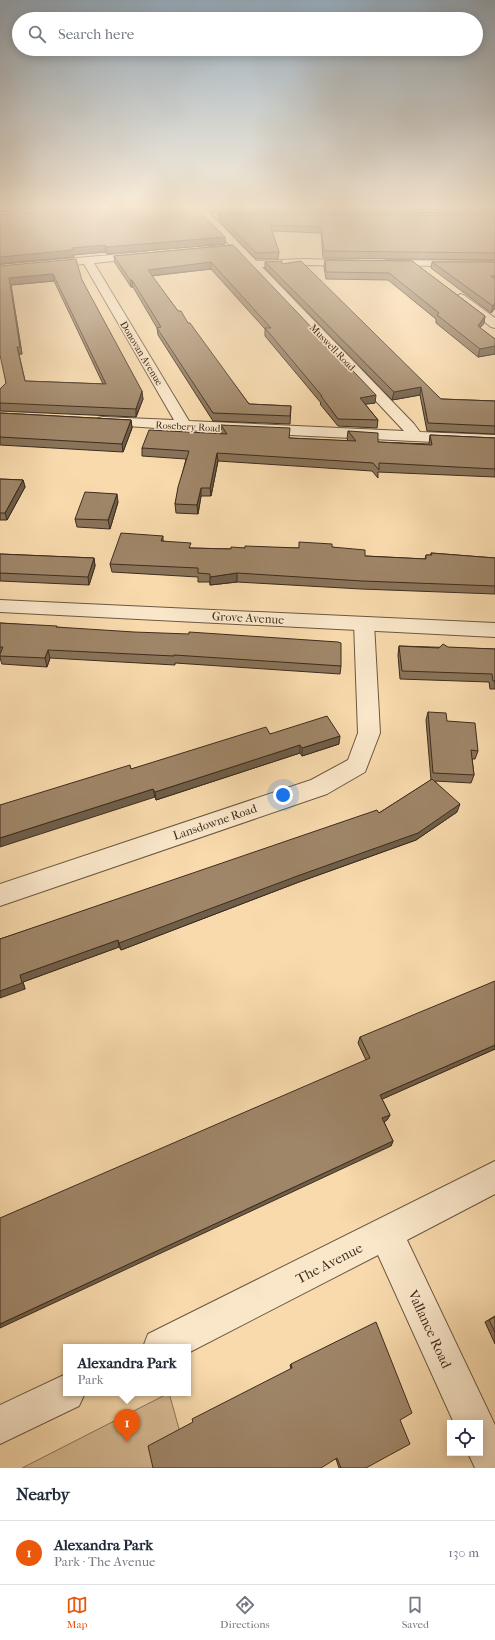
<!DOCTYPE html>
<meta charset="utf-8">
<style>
:root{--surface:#fff;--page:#f6f6f7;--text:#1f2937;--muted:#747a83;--line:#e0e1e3;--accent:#ea580c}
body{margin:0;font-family:"IM FELL French Canon",serif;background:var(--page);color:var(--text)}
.controls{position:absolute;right:12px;bottom:12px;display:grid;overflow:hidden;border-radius:0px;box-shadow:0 2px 10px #0003}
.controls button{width:36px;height:36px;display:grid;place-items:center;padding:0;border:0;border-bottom:1px solid var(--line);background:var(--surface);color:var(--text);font:20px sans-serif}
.you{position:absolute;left:283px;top:795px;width:14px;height:14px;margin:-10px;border:3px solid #fff;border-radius:50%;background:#1a73e8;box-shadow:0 0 0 6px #1a73e833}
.badge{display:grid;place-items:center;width:26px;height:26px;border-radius:50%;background:var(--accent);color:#fff;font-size:13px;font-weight:700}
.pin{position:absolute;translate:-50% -33px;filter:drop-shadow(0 1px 2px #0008)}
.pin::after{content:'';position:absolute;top:21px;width:14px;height:12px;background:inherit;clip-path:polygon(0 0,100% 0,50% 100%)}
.popup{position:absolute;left:63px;top:1344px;width:128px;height:52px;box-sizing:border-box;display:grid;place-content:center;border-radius:0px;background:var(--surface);filter:drop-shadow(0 1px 3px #0005);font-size:13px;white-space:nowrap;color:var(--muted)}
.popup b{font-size:15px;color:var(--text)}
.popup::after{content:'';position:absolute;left:50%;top:100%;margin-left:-8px;border:8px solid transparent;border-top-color:var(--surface)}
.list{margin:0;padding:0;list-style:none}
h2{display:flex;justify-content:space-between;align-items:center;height:52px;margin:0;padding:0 16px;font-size:17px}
h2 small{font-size:13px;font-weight:400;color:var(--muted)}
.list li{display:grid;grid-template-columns:26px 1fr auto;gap:12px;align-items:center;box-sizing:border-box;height:64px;padding:0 16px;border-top:1px solid var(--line)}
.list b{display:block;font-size:15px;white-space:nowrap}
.list p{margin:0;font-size:13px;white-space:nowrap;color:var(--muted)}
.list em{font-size:13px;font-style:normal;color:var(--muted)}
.icon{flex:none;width:22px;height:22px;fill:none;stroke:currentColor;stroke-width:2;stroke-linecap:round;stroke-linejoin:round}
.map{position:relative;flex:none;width:495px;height:1468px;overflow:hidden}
.search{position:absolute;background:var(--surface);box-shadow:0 2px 10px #0003;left:12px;right:12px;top:12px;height:44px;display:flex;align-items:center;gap:10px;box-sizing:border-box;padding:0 14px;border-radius:22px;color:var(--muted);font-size:15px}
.sheet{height:116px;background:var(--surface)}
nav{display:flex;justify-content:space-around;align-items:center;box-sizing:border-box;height:56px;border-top:1px solid var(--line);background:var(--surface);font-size:11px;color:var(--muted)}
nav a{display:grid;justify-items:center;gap:2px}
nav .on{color:var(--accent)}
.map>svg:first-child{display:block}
</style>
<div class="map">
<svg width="495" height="1468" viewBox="0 0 495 1468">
<rect width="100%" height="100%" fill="#f8daad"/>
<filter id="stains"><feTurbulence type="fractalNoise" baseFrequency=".005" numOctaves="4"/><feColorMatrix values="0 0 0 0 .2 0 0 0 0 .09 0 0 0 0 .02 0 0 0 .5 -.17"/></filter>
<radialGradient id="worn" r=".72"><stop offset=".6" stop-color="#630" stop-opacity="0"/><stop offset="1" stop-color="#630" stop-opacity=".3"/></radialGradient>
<path fill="#d8bc95" stroke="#8b745a" d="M169 1393 190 1468H22Z"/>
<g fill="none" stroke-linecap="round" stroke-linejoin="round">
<defs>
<path id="minor" d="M195 208H205L256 261 305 259 359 261 360 263 359 265 355 266 305 265 262 267 414 424 420 432 495 435V445L185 430 98 424 96 421 98 418 103 417 174 420 84 264 0 271V265L144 252 148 253 149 255 144 258 94 263 189 421 404 431Z
M387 260 495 261V267L383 265 382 263 383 261Z
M461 294 465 296 495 318V328L491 327 457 300 455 298 457 296Z
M364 617 371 618 374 623 380 733 365 772 327 794 0 906V884L311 780 348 760 358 733 354 623 357 618Z
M495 1161V1194L407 1240 495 1425V1468H475L468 1453H480V1423H454L378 1255 188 1353V1347H143L148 1334Z
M66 1374V1393H85L79 1406 0 1444V1405Z"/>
<path id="tertiary" d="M0 600 495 623V637L0 612Z"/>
</defs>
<use href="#minor" stroke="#6c5842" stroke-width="2"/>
<use href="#tertiary" stroke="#6c5842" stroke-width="2"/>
<use href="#minor" fill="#fae7ca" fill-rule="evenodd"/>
<use href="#tertiary" fill="#fae7ca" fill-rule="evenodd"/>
</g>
<path fill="#897359" stroke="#3e2c1e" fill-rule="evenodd" d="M207 208H495V214L210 212Z
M201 213 225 237V244L107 254 105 252 73 255 74 257 0 264V215Z
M218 214 495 216V260L323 258 321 233 272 231 279 252 278 259H256L219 221Z
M233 245 375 403 365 404 378 420 377 428 338 426 320 404 321 403 265 336V329L211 269 152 276 178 311 188 323 249 404 291 406 290 424 213 421 158 335 157 328 133 287H131L115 263 114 256Z
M325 260 412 261 485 316 484 323 480 328 495 339V354L478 357 436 323V319L388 280 326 279 324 267Z
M265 262 282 264 441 399 495 401V434L427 431 420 395 392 400 265 268Z
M432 262H495V308L491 313 431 268Z
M0 266 82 280 143 399 136 417 0 411V389L6 383ZM54 281 103 384 25 381 19 354H22L11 285Z
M0 413 131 420 132 428 123 452 0 445Z
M221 425 289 438 349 441 347 439 348 431 378 442 429 444 430 435 495 438V477L378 472V478L372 471 218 461 211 496H201L198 514 176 513 175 504 186 459 142 456V448L222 434 221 433Z
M0 479 23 480 25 487 7 520H0Z
M118 502 110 529 77 527 75 519Z
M163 536V541L191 548 231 549 245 548H299L332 547 365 556 425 559 426 555H431V553L495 558V594L361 589 237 582 210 585V582H198V577L112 572 110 564Z
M0 554 94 558 95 566 89 585 0 581Z
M0 623 57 627 341 666 340 674 175 663V665L50 658 47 667 2 664 0 658Z
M399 646 495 649V689H490L489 682 400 679 398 655Z
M428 712 447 721 478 751 475 759H472L474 775 471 783 435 781 457 812 416 840 299 882 121 950 119 947 23 982 25 989 0 939 379 813 431 780 426 720Z
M270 734 339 744 302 756 300 753 156 800 155 797 131 769Z
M360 1037 495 1049 382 1099 390 1115 387 1120 384 1122 393 1141 391 1146 366 1060 358 1043Z
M495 1316V1344L485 1322Z
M291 1364 400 1420 366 1468H339L336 1459 193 1422 291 1369 290 1365Z"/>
<path fill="#6f5e49" stroke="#3e2c1e" d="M0 208H44L0 212Z
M225 237V244L107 254 106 247Z
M105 245V252L73 255 74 257 0 264V257L72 248Z
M211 262V269L148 276V270Z
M53 274 54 281 11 285 22 354H19L17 347 9 278Z
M130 280H132L133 287H131Z
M495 303V308L491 313 493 306Z
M485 316 484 323 476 333 478 326Z
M495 346V354L478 357 480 349Z
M421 387 420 395 392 400 394 392Z
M142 391 143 399 136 417V409Z
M376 395 375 403 359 405 360 398Z
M131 420 132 428 123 452 122 444Z
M217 453 218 461 211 496 210 488Z
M23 480 25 487 7 520 5 513Z
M201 488V496L198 514 197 505Z
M117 494 118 502 110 529 108 520Z
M94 558 95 566 89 585 88 577Z
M237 573V582L210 585V577Z
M48 650 50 658 47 667 45 658Z
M340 736 339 744 302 756V748Z
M300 745V753L156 800 155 792Z
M153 789 155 797 0 847V838Z
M460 804 457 812 416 840 299 882 121 950 119 943Z
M118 940 119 947 23 982 25 989 0 998V991L20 975Z
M495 1045V1049L378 1101 380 1095Z
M390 1115 387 1120 380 1124 382 1118Z
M393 1141 391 1146 0 1328V1324Z"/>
<path fill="#9f8668" stroke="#3e2c1e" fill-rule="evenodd" d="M76 208H198L201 213 225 237 106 247 105 245 72 248 73 250 0 257V215Z
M218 214 495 216V253L324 251 321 227 270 225 279 252 256 253Z
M233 245 376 395 360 398 378 420 338 419 321 396H322L265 328H271L211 262 148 270 178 311H181L188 323H190L249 404 291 406 290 416 213 413 157 328 161 327 132 280H130L114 256Z
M76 259 82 280 142 391 136 409 0 403V389L6 383 0 355V266ZM53 274 106 384 25 381 17 347H20L9 278Z
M325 260 412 261 485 316 478 326 495 339V346L480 349 437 315 439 313 389 273 326 272Z
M282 261V264L301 261 441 399 495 401V426L428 423 421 387 394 392 265 262Z
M432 262H495V276H491L495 279V303L493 306Z
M0 413 131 420 122 444 0 437Z
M221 425 290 428 289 438 356 441 348 431 378 433V442L432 445 430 435 495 438V469L379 463V470L373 463 217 453 210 488H201L197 505 175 504 178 487 189 451 142 448 149 430 227 434Z
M0 479 23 480 5 513H0Z
M85 492 117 494 108 520 75 519Z
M121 533 163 536 161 541 191 543 189 548 231 549V547L245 548V546L299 548V542L332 544V547L365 550V556L426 559V555H432L431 553 495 558V586L362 581 237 573 210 577V574L198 573V568L110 564Z
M0 554 94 558 88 577 0 573Z
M0 623 57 626 56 627 134 632 189 634V632L338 642 341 643V666L174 655V656L48 650 45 658 0 656V654L3 647H0Z
M443 644 448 647 495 649V681H493L492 674 402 671 399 646 439 648Z
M428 712 446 713 447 721 475 723 478 751 471 750 474 775 433 773Z
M327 716 340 736 302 748 300 745 155 792 153 789 0 838V805L130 765 131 769 266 727 270 734Z
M432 779 460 804 418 833 300 875 119 943 118 940 20 975 22 983 0 991V939L377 810 379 813Z
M495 981V1045L380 1095 390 1115 382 1118 393 1141 0 1324V1218L370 1058 360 1037Z
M495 1317V1332L489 1320Z
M376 1322 412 1413 400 1420 410 1444 366 1468H341L337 1458 321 1468H153L148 1446 193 1422 192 1419 292 1368 291 1364Z"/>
<linearGradient id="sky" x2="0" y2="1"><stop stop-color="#95acbd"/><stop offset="0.5" stop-color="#fceeda"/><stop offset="1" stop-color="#fceeda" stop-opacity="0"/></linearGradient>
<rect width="495" height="414" fill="url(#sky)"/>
<g text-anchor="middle" stroke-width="3" stroke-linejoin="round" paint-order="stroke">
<g font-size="10" fill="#3e2c1e" stroke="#fae7ca">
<text transform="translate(333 347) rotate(46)" y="4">Muswell Road</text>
<text transform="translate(142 353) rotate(59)" y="4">Donovan Avenue</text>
<text transform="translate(188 426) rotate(3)" y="4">Rosebery Road</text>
</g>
<g font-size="12" fill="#3e2c1e" stroke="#fae7ca">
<text transform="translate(248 618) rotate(3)" y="4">Grove Avenue</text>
<text transform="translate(215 822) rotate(-19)" y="4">Lansdowne Road</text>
</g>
<g font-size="14" fill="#3e2c1e" stroke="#fae7ca">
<text transform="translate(329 1263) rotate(-27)" y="5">The Avenue</text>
<text transform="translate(430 1329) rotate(65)" y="5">Vallance Road</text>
</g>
</g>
<rect width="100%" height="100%" filter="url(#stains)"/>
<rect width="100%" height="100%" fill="url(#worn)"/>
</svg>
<div class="controls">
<button><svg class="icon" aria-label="locate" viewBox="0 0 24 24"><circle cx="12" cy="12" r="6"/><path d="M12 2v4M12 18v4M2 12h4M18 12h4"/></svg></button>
</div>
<div class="you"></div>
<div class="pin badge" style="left:127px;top:1442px">1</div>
<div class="popup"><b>Alexandra Park</b>Park</div>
<div class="search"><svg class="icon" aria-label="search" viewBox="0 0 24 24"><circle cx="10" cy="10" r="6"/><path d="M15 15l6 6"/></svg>Search here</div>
</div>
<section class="sheet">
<h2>Nearby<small></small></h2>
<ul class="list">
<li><span class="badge">1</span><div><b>Alexandra Park</b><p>Park · The Avenue</p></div><em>130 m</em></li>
</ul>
</section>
<nav>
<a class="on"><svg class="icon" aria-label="map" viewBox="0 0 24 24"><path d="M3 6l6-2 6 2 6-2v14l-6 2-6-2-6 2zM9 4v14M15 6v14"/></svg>Map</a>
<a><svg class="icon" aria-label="directions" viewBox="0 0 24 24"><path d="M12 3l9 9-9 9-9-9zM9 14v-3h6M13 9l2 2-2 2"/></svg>Directions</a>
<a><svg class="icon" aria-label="saved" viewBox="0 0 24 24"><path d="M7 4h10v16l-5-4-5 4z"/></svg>Saved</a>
</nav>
